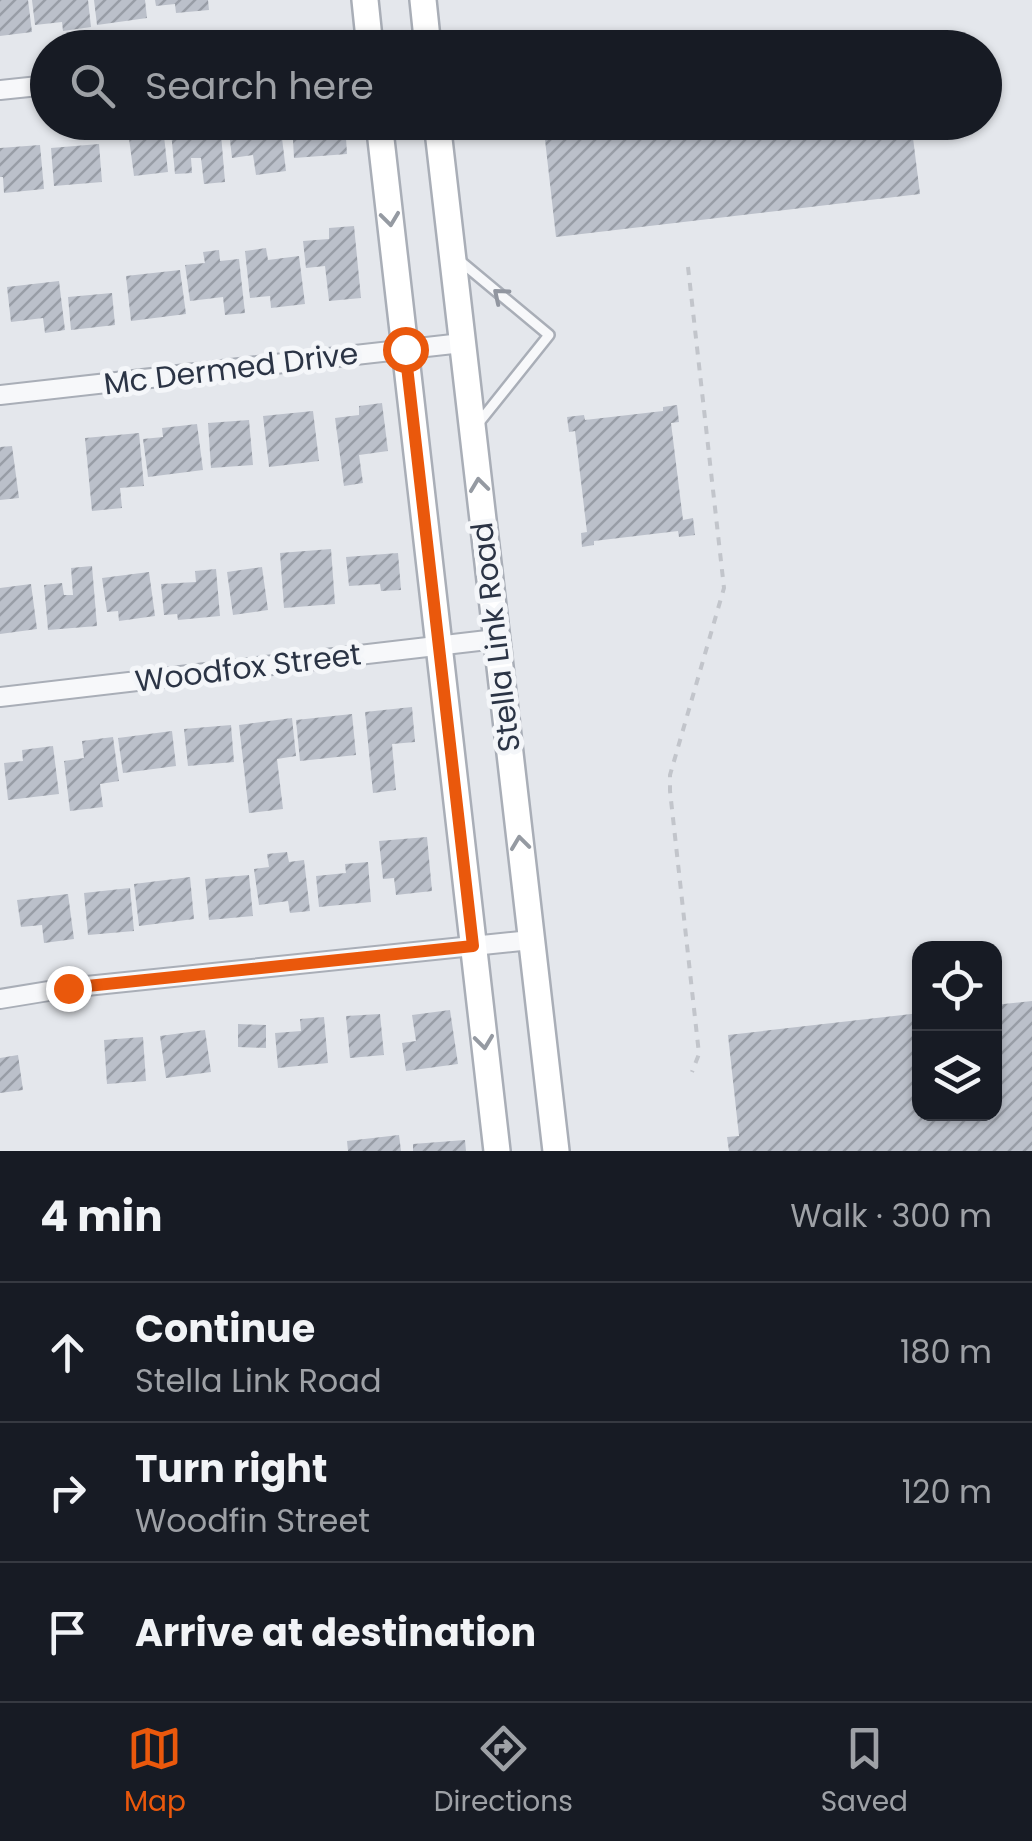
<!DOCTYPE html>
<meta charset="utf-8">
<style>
:root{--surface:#171b24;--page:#20242c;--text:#f1f3f6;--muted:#9ea1a6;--line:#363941;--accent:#ea580c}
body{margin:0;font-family:Poppins,sans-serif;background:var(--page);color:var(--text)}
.controls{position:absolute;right:30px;bottom:30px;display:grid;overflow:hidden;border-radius:20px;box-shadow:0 2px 8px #0004}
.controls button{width:90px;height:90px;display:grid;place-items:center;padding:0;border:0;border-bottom:2px solid var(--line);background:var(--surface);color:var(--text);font:50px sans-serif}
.stop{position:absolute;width:30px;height:30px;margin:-22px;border:8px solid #ea580c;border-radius:50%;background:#fff}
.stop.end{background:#ea580c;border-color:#fff;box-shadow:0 2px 10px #0008}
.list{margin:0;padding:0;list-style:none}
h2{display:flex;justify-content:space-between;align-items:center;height:130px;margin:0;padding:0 40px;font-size:42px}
h2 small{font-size:32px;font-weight:400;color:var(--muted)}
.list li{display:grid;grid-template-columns:65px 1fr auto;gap:30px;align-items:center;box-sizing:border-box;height:140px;padding:0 40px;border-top:2px solid var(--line)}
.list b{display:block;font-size:38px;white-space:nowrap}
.list p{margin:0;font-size:32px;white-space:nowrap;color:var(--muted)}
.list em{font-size:32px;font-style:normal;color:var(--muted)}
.icon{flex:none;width:55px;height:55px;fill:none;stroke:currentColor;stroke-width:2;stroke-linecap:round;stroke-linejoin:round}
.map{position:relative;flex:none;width:1032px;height:1151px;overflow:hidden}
.search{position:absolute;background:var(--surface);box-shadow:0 2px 8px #0004;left:30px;right:30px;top:30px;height:110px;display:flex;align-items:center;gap:25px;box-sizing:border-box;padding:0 35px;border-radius:55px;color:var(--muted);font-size:38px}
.sheet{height:550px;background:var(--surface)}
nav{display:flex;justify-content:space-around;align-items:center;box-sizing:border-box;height:140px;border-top:2px solid var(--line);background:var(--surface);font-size:28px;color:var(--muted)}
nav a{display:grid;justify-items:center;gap:5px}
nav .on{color:var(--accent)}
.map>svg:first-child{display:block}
</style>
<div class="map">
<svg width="1032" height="1151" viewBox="0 0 1032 1151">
<defs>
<pattern id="building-hatch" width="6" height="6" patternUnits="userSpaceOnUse" patternTransform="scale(2.5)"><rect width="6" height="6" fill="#bbc0ca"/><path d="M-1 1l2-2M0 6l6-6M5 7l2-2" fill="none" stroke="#989da6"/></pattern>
</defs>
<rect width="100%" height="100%" fill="#e4e7ec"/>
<path fill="url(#building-hatch)" d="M0 0H28L32 32 0 36Z
M32 0H88L91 27 63 31 62 22 35 25Z
M94 0H145L147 18 97 25Z
M155 0H208L209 10 176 13 175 4 156 6Z
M199 122H220L225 182 204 184 201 158H191L192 173 175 174 171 132 200 129Z
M228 122H280L286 171 256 175 253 155 232 158Z
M292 122H345L347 154 294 158Z
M543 122H911L920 194 556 237Z
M163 127 168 172 134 176 128 131Z
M99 144 102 182 54 186 51 148Z
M40 145 44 189 4 193 3 177H0V148Z
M354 226 361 298 329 301 325 266 306 268 303 241 329 239V228Z
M266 248 268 260 299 256 305 304 271 308 270 296 250 298 245 251Z
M219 250 220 261 239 259 245 313 225 315 223 297 190 301 185 265 205 263 203 252Z
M180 270 186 314 131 321 126 276Z
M59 281 65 330 45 333 43 318 11 322 7 287Z
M112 293 115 325 71 330 68 297Z
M382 403 388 451 359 455 363 483 344 486 335 418 359 415V406Z
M677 405 679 422 671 423 683 520 693 518 695 535 679 537 678 531 594 541V545L582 547 581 533 587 532 575 431 569 432 567 417 584 415 585 420 663 411V407Z
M313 411 319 461 269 467 263 416Z
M249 420 253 465 211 468 208 423Z
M197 424 203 470 148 477 143 439 163 437 162 428Z
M139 433 144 486 120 488 122 508 92 511 85 438Z
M12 446 19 498 0 500V447Z
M331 549 335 604 284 608 280 553Z
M398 553 401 590 381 591 380 584 349 586 346 557Z
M92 566 97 626 48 630 44 585 62 583 64 595H73L71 568Z
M262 567 268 610 233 615 227 572Z
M216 569 220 616 178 620 177 614 164 615 161 584 196 582 195 571Z
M149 572 155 616 119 621 118 611 107 612 102 578Z
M31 584 37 629 0 634V588Z
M412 707 415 742 392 744 396 790 373 793 365 712Z
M352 714 356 755 300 761 296 720Z
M292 718 296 756 277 759 283 809 249 813 239 725Z
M231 725 234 762 188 766 184 729Z
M172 731 176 766 123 773 118 738Z
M113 737 119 781 100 784 103 807 70 811 64 761 84 758 82 741Z
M53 746 59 794 8 800 4 763 23 761 22 750Z
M427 837 432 891 396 895 394 878 383 879 379 841Z
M287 852 289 862 304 860 310 911 290 913 288 901 259 905 254 869 269 867 267 854Z
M368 862 371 902 319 907 316 876 346 873 345 864Z
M249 875 253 916 209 920 205 879Z
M190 877 194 919 139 926 134 884Z
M130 888 134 931 88 935 84 893Z
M68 894 74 939 44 943 42 925 21 927 17 900Z
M1032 1001V1151H729L727 1137 739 1136 728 1035 920 1013V1114H994V1005Z
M450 1010 458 1064 406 1071 402 1043 416 1041 412 1015Z
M380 1014 384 1055 350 1058 346 1016Z
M324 1017 328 1063 278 1068 275 1033 301 1031 300 1019Z
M238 1024 266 1025V1048L238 1047Z
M205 1030 211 1072 166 1078 160 1036Z
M143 1037 146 1081 107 1084 104 1040Z
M18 1055 23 1090 0 1093V1058Z
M399 1135 401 1151H348L347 1141Z
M465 1140 466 1151H413V1144Z"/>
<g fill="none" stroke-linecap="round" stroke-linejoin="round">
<defs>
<path id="lane" d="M460 261 549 335 477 425"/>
<path id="street" d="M399 48 428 44
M0 90 48 85
M0 395 462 343
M0 697 496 639
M0 999 67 988 531 940"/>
<path id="secondary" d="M365 0 370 48
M423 0 428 48
M379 122 497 1151
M437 122 556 1151"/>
</defs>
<use href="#lane" stroke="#a9aeb7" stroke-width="14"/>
<use href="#street" stroke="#a9aeb7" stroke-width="22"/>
<use href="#secondary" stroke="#a9aeb7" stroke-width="30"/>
<path stroke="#c2c5cb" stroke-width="4" stroke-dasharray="8 8" stroke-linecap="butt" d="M688 267 724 588 670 775V791L699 1054 692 1072"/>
<use href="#lane" stroke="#f7f8fa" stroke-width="9"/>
<use href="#street" stroke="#f7f8fa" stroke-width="18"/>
<use href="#secondary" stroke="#fff" stroke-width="25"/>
</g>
<defs><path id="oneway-chevron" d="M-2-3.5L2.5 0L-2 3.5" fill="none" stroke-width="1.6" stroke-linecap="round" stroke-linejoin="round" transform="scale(2.5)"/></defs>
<g stroke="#959aa2">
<use href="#oneway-chevron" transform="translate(390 219) rotate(83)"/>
<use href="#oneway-chevron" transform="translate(479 485) rotate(-97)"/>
<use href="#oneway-chevron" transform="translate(520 843) rotate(-97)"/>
<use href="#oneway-chevron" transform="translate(484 1042) rotate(83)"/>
</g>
<use stroke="#9196a0" href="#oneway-chevron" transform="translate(500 295) rotate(-140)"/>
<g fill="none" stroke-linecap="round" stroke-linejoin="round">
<path stroke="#ea580c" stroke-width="12" d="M68 988 473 946 405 349"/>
</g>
<g text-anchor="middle" stroke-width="10" stroke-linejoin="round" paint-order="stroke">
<g font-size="30" fill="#2b3445" stroke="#f4f6f9">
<text transform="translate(231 369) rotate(-7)" y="10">Mc Dermed Drive</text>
<text transform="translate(496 637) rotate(-97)" y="10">Stella Link Road</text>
<text transform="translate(248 668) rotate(-7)" y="10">Woodfox Street</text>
</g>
</g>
</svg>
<div class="controls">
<button><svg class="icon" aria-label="locate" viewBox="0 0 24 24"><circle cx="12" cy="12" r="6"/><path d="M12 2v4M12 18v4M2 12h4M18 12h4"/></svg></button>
<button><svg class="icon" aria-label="layers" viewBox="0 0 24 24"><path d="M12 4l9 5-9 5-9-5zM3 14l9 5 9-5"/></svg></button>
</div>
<div class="stop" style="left:405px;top:349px"></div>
<div class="stop end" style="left:68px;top:988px"></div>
<div class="search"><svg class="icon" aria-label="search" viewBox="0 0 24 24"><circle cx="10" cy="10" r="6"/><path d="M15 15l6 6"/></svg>Search here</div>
</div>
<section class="sheet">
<h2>4 min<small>Walk · 300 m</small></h2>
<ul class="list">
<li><svg class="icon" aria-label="ahead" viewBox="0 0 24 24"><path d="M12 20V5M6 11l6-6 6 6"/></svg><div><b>Continue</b><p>Stella Link Road</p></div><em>180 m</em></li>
<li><svg class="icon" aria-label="right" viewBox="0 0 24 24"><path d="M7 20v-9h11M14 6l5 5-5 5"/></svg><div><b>Turn right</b><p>Woodfin Street</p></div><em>120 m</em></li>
<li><svg class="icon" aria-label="arrive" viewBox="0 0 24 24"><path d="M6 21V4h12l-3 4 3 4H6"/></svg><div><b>Arrive at destination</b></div></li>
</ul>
</section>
<nav>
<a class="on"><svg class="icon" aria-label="map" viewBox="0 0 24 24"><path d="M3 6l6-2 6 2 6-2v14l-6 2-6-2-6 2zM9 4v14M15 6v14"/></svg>Map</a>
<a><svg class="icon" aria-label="directions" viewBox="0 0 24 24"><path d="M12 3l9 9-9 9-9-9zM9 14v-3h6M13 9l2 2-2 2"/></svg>Directions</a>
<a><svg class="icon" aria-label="saved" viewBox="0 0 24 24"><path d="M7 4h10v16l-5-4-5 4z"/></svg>Saved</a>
</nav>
